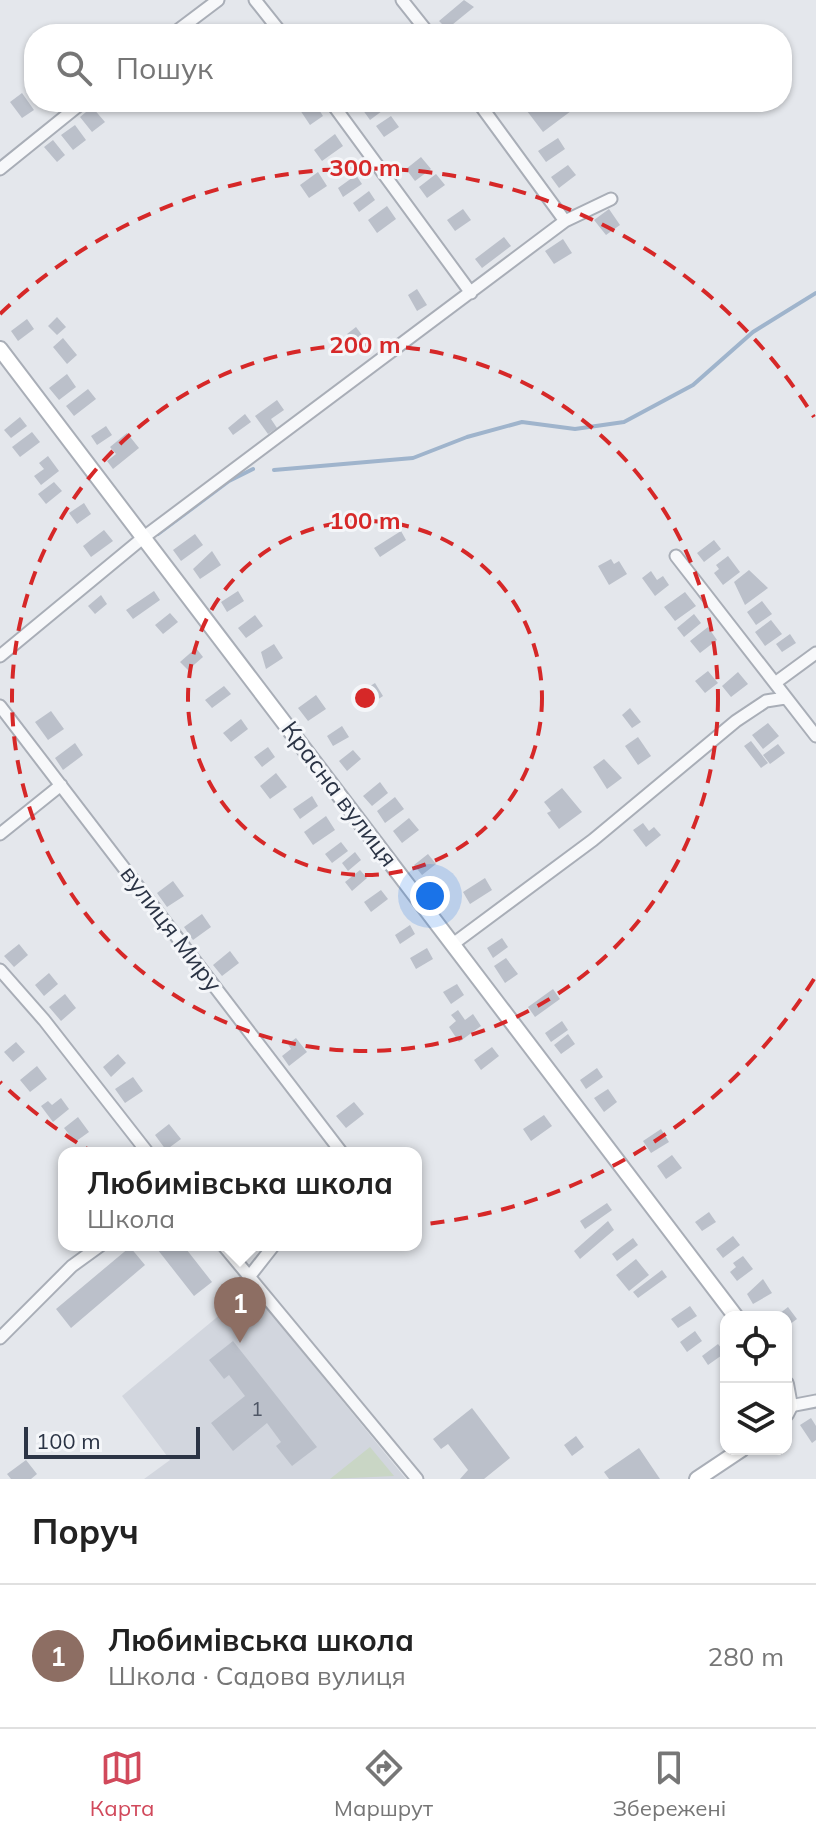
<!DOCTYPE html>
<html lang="uk">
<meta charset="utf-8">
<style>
:root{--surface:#fff;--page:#f6f6f6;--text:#222;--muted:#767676;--line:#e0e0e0;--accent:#d1495b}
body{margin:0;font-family:Mulish,sans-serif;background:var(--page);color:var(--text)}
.controls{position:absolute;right:24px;bottom:24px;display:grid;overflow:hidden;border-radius:16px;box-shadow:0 2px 6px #0004}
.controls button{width:72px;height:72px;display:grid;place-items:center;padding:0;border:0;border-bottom:2px solid var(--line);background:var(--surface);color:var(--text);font:40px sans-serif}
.scale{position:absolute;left:24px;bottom:20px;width:176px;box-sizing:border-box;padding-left:8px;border:4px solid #2b3445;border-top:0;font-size:22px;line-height:28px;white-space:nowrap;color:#2b3445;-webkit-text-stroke:6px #f4f6f9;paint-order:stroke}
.you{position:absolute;left:430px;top:896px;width:28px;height:28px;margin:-20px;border:6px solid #fff;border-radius:50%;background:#1a73e8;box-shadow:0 0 0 12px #1a73e833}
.badge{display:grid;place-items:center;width:52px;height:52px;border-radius:50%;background:var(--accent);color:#fff;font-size:26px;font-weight:700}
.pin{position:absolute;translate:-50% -66px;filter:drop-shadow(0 2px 4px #0008)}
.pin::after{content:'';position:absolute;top:42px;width:28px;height:24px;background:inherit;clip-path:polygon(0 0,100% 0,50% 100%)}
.popup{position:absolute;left:58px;top:1147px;width:364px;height:104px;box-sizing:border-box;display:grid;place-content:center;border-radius:16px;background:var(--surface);filter:drop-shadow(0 2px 6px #0005);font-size:26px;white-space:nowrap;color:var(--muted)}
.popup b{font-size:30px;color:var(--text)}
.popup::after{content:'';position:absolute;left:50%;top:100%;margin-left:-16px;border:16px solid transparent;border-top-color:var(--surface)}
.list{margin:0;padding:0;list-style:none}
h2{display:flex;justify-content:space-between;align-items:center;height:104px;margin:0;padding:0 32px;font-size:34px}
h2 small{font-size:26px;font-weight:400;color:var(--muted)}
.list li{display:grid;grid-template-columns:52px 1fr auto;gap:24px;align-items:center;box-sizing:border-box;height:144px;padding:0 32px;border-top:2px solid var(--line)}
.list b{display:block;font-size:30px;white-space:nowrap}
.list p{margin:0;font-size:26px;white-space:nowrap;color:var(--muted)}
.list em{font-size:26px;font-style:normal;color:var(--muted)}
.icon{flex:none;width:44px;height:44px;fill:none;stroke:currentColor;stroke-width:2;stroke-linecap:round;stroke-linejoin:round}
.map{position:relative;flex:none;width:816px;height:1479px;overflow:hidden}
.search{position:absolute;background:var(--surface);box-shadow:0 2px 6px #0004;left:24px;right:24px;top:24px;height:88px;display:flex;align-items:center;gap:20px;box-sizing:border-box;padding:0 28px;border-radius:32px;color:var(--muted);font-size:30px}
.sheet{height:248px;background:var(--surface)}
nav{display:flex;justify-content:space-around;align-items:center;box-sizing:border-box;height:112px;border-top:2px solid var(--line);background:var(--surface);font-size:22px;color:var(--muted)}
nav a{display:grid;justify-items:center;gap:4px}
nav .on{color:var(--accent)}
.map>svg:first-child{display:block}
</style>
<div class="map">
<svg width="816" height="1479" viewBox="0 0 816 1479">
<rect width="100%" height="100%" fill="#e4e7ec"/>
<path fill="#d2d6de" d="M251 1289 406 1479H144L170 1460 122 1396Z"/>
<path fill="#c9d6c5" d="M370 1447 394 1476 330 1479Z"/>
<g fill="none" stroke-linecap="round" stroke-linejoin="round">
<path stroke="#9fb4cc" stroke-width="4" d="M274 470 413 458 467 437 522 422 575 429 624 422 693 385 753 332 816 293
M158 534 229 481 253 469"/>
</g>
<path fill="#bbc0ca" d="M464 0 474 7 447 29 439 21Z
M22 93 34 110 22 118 10 102Z
M314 102 323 116 310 125 300 110Z
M365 102H394L370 120 360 106Z
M540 102H583L543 132 527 111Z
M92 107 105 122 92 132 80 117Z
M391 116 399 127 384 137 376 126Z
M75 125 86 140 73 150 61 135Z
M335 134 343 146 322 161 314 150Z
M558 138 565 149 546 162 538 151Z
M53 140 65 155 57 162 44 147Z
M421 157 431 169 415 181 406 169Z
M568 165 576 175 559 188 551 177Z
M318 172 327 186 309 198 300 185Z
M436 174 445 185 427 198 419 187Z
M356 175 362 184 343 197 338 188Z
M369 191 375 200 359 212 353 203Z
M387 206 396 219 377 233 368 220Z
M463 209 471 220 455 231 447 220Z
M609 209 620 225 606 235 594 220Z
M504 237 511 246 482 268 475 259Z
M563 239 572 253 554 264 545 251Z
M417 289 427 305 417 311 408 295Z
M57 317 66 327 57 335 48 326Z
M27 319 34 329 18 341 11 331Z
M356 327 368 343 359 350 347 334Z
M63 338 77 355 67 364 53 347Z
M67 374 76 387 59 400 49 388Z
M88 389 96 399 74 416 66 406Z
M277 400 284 410 271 419 277 428 268 434 255 416Z
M245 414 251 422 233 435 228 428Z
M20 417 27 426 11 438 4 430Z
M106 426 112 435 97 445 91 436Z
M32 432 40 442 20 457 12 447Z
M127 433 139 448 113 469 107 461 116 454 110 447Z
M48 456 59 471 41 485 34 476 44 469 39 463Z
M54 482 62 491 46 504 38 494Z
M84 503 91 514 77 524 69 513Z
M104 530 113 541 91 557 83 546Z
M401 531 406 540 380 557 374 548Z
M195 534 203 545 181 561 173 550Z
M714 540 721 549 704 562 697 553Z
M212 551 221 565 200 579 193 569Z
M728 556 740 572 723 585 714 573 719 569 716 565Z
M611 559 614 564 619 561 627 574 609 585 598 566Z
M749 570 768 588 745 605 734 582Z
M651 571 657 580 663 576 669 585 655 596 642 578Z
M154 591 160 600 133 619 126 610Z
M238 591 244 601 227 612 221 602Z
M685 592 696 606 675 621 664 607Z
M101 595 107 604 95 614 88 606Z
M762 601 772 614 756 625 747 612Z
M170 613 178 622 163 634 155 625Z
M694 614 701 623 684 637 677 628Z
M255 615 263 626 246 638 238 628Z
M771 620 782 634 765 646 755 632Z
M708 627 717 640 700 653 690 641Z
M790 634 796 643 782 652 776 644Z
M274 644 283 658 266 669 261 652Z
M196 648 203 657 188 670 180 662Z
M708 671 718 683 705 693 695 681Z
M738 672 748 684 731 697 722 686Z
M375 683 383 696 362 710 354 696Z
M224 686 231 694 212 708 205 700Z
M316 695 326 709 308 721 298 708Z
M630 708 641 722 632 728 622 715Z
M51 711 64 729 48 740 35 722Z
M241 719 248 729 231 742 223 733Z
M768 723 779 736 763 749 752 735Z
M342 726 349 737 333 746 327 736Z
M638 737 651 756 638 765 625 746Z
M751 741 768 763 761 768 744 746Z
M75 743 83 755 63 770 55 758Z
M778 744 785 753 770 764 763 755Z
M268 747 275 757 262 767 254 757Z
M353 750 361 759 347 771 339 761Z
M604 759 622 778 607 789 593 767Z
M276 773 287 787 270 799 260 786Z
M380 782 388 793 372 806 363 796Z
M562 788 582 812 559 829 547 813 551 811 544 802Z
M312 796 318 806 300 819 293 809Z
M395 797 404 809 385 823 377 811Z
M326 816 335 830 313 845 304 832Z
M409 818 419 830 402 843 393 831Z
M643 823 649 831 654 827 661 835 646 847 633 830Z
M341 842 348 851 332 863 325 854Z
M355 852 361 860 348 871 342 863Z
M428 854 436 864 422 875 414 865Z
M360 870 367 878 352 891 345 882Z
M485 878 492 890 470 904 463 892Z
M173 881 184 896 167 907 157 893Z
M381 890 388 899 371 912 364 902Z
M202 914 211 927 193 940 184 927Z
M410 925 415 934 400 944 395 935Z
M502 938 508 947 493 958 487 948Z
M19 944 28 955 14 967 4 956Z
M427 948 433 959 416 969 410 958Z
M230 951 239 963 222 976 213 965Z
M506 958 518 974 505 983 494 966Z
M49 973 58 984 44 996 35 985Z
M457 984 464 995 451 1004 443 992Z
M553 989 560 999 535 1017 528 1007Z
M65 994 76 1008 61 1021 49 1007Z
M458 1010 465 1020 473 1014 481 1026 459 1042 449 1027 456 1021 451 1015Z
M562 1021 568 1030 551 1042 545 1033Z
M568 1034 575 1044 561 1054 554 1045Z
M296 1038 307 1052 289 1066 282 1056 291 1049 288 1044Z
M16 1042 25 1052 13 1062 4 1052Z
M492 1047 499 1056 481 1070 474 1060Z
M118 1054 126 1063 111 1077 103 1067Z
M37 1066 47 1079 30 1092 20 1080Z
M597 1068 603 1077 586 1089 580 1080Z
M133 1077 143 1091 125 1103 115 1089Z
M608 1089 617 1102 604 1112 594 1098Z
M61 1098 69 1109 53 1122 41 1106 48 1101 52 1105Z
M354 1102 364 1114 346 1128 336 1116Z
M544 1115 552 1126 531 1141 523 1129Z
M78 1117 89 1132 75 1142 64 1128Z
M169 1124 181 1139 166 1150 155 1135Z
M661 1129 669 1142 651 1153 643 1141Z
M672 1155 682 1168 666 1179 657 1166Z
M607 1203 612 1210 585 1229 580 1221Z
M709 1212 716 1222 702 1231 695 1222Z
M608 1221 614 1230 580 1259 574 1251Z
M733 1236 740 1245 723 1258 716 1249Z
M633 1238 638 1245 617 1261 612 1254Z
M154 1245H183L212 1282 194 1296Z
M130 1247 145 1265 71 1328 56 1309Z
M743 1256 753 1269 737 1281 730 1272 736 1267 733 1263Z
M636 1259 649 1275 629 1291 616 1275Z
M662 1270 667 1277 638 1298 633 1292Z
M763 1279 772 1293 753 1304 747 1294Z
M690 1306 697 1316 678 1328 671 1319Z
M788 1307 797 1319 786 1327V1317H775Z
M695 1331 702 1341 687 1352 680 1342Z
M233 1341 317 1447 292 1466 276 1446 281 1442 267 1423 233 1451 211 1423 245 1396 229 1375 224 1379 209 1360Z
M718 1344 725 1353 708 1365 702 1356Z
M472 1408 510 1458 484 1479H460L468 1470 448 1444 441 1449 433 1439Z
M811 1418 816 1426V1440L812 1443 800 1425Z
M576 1436 584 1447 572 1456 564 1445Z
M639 1448 660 1479H609L604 1472Z
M26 1460 37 1474 31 1479H11L7 1474Z"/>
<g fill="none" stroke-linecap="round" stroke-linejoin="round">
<defs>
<path id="street" d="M255 0 282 34
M402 0 429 34
M173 34 218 0
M331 102 471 293
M478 102 565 221
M0 169 83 102
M676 556 816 736
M0 656 144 537 565 221 611 199
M775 683 816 653
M0 706 342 1153
M0 834 61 785
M453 944 593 840 736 721 766 701 785 698
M0 970 44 1020 148 1153
M223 1245 417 1479
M249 1277 274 1245
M0 1338 72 1266 101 1245
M790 1406 816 1401"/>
<path id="secondary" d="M0 349 736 1317
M786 1384 790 1406 786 1414
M697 1479 742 1449"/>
</defs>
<use href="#street" stroke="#a9aeb7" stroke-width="15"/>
<use href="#secondary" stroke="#a9aeb7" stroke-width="18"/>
<use href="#street" stroke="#f7f8fa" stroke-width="11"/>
<use href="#secondary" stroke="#fff" stroke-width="14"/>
</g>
<g fill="none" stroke="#d62828" stroke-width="4" stroke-dasharray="14 10">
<circle cx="365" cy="698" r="177"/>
<circle cx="365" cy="698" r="353"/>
<path d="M814 979A530 530 0 0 1 0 1082M0 314A530 530 0 0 1 814 417"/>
</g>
<g text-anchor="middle" stroke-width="6" stroke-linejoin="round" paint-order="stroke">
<g font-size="20" fill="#4f5766">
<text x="257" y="1416">1</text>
</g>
<g font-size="24" fill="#2b3445" stroke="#f4f6f9">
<text transform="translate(339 794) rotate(53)" y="8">Красна вулиця</text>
<text transform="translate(171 929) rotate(53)" y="8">вулиця Миру</text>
</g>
</g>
<circle cx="365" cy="698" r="12" fill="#d62828" stroke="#f4f6f9" stroke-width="4"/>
<g font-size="24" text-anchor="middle" font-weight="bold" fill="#d62828" stroke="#f4f6f9" stroke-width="6" stroke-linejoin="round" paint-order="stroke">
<text x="365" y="176">300 m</text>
<text x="365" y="353">200 m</text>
<text x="365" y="529">100 m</text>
</g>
</svg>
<div class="controls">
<button><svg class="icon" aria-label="locate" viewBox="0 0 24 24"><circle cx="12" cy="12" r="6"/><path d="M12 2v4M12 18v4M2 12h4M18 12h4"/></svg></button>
<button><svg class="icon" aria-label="layers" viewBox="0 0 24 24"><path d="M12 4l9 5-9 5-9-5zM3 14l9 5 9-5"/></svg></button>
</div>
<div class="scale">100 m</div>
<div class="you"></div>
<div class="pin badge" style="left:240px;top:1343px;background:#8d6e63">1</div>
<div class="popup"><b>Любимівська школа</b>Школа</div>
<div class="search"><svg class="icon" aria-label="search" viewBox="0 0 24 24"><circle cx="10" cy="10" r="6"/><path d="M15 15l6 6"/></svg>Пошук</div>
</div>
<section class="sheet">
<h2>Поруч<small></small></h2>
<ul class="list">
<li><span class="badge" style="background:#8d6e63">1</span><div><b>Любимівська школа</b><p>Школа · Садова вулиця</p></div><em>280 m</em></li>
</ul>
</section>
<nav>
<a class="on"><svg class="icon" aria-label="map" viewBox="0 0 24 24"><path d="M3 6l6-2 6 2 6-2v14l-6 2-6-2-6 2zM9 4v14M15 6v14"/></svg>Карта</a>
<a><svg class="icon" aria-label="directions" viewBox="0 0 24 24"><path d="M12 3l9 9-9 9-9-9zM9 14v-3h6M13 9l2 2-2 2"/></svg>Маршрут</a>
<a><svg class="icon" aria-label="saved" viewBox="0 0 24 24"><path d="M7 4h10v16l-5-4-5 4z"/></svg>Збережені</a>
</nav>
